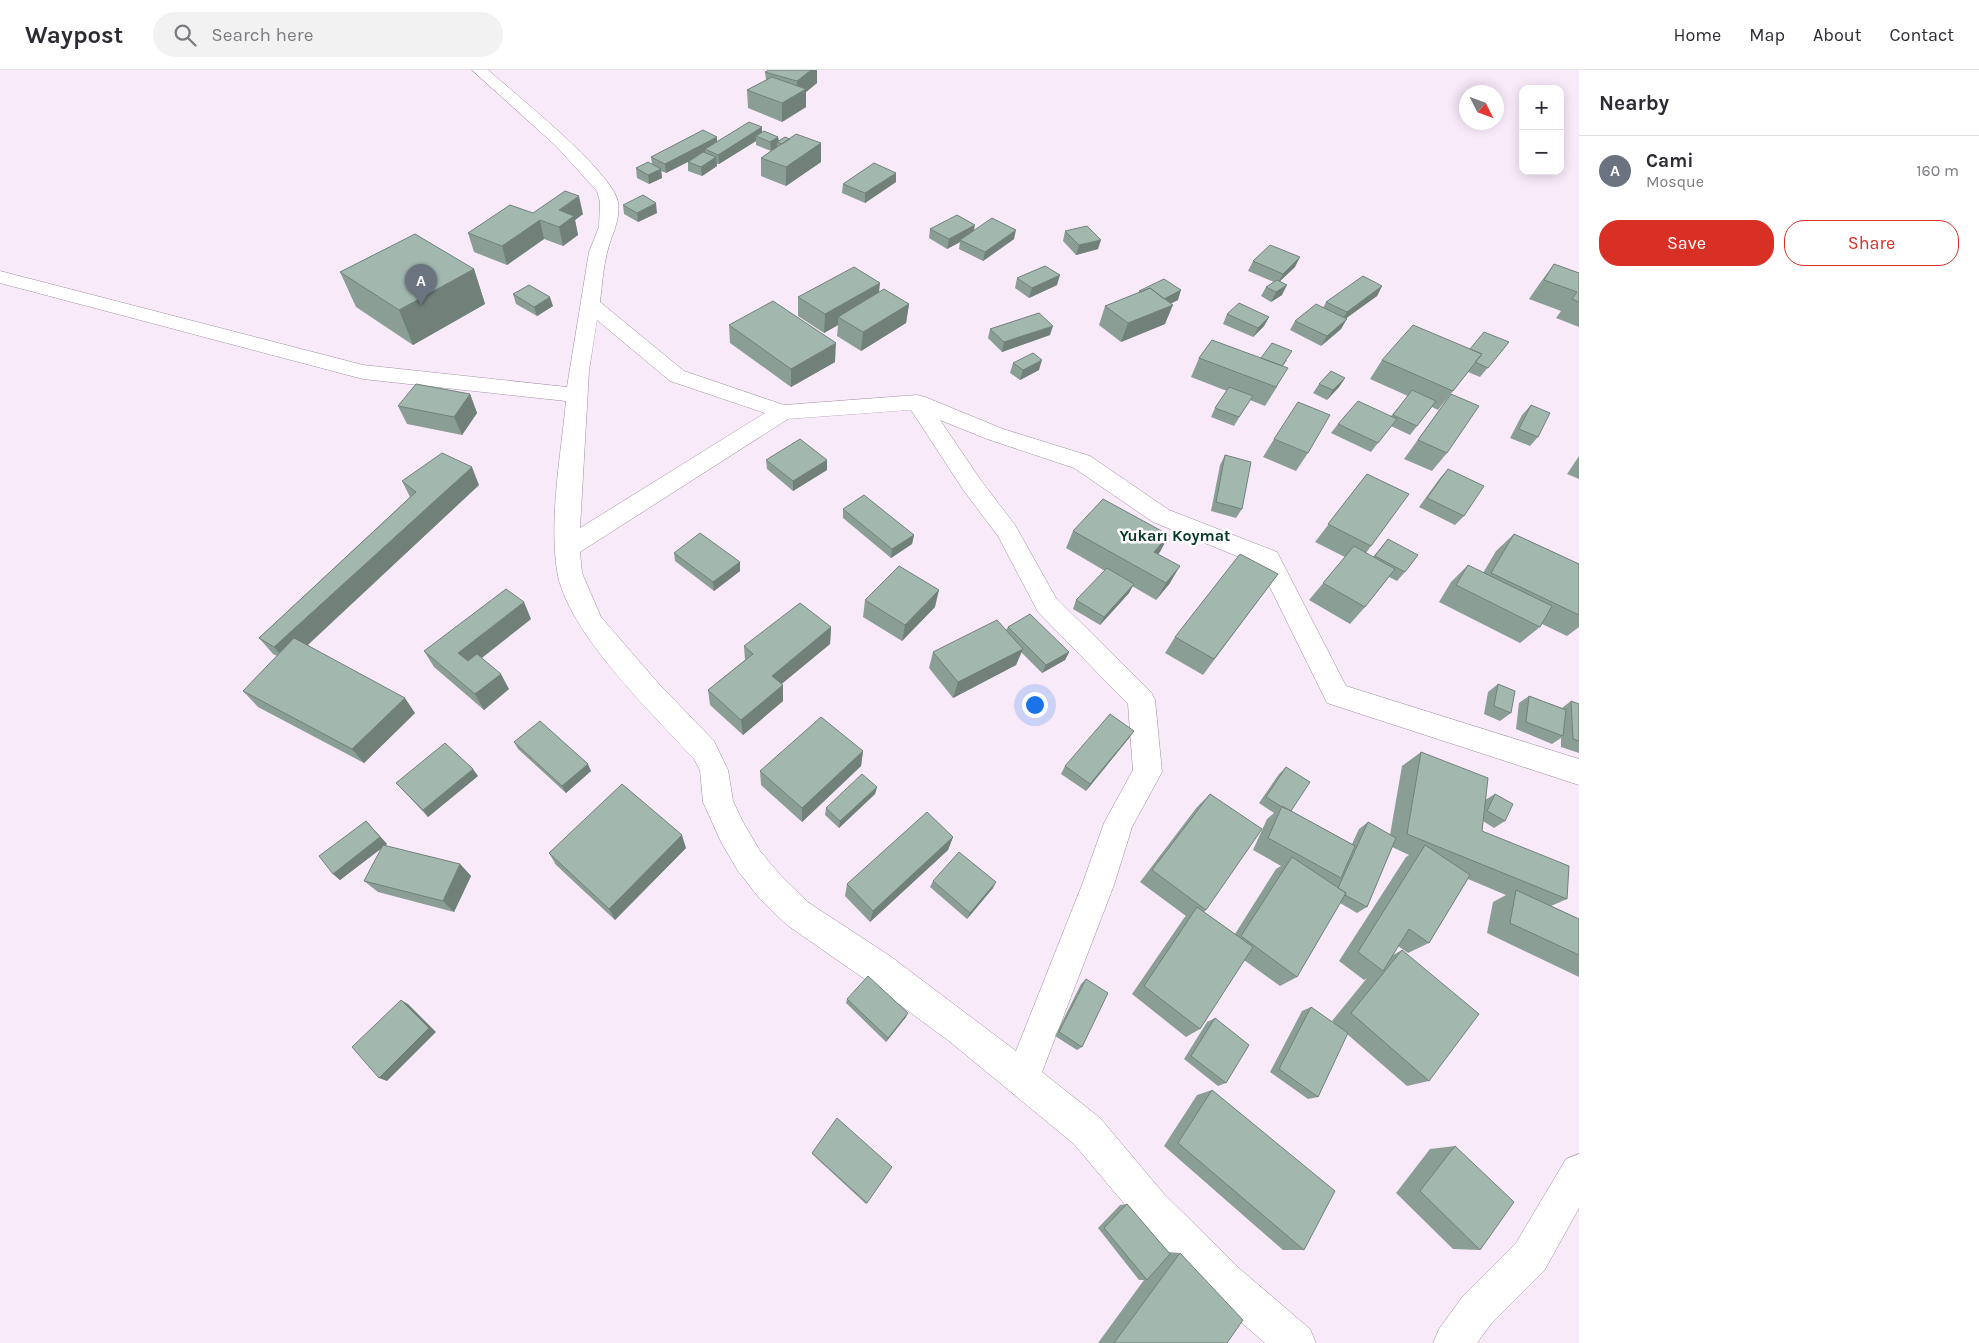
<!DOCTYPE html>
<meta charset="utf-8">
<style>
:root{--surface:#fff;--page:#f2f2f3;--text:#2b2b33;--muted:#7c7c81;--line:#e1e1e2;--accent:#d93025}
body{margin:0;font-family:Karla,sans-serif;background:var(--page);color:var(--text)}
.controls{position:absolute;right:15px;top:15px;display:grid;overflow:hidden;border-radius:10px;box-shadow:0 2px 12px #0003}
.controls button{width:45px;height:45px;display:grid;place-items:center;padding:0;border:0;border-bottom:1px solid var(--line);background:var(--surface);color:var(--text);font:25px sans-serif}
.compass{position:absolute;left:1459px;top:15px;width:45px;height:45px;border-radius:50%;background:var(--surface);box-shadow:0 2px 12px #0003;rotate:132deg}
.you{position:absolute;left:1034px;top:634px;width:18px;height:18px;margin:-12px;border:4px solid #fff;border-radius:50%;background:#1a73e8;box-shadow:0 0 0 8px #1a73e833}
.badge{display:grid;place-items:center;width:32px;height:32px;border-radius:50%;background:var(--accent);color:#fff;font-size:16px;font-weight:700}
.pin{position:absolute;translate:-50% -41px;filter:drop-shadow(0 1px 2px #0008)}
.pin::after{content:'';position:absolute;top:26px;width:18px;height:15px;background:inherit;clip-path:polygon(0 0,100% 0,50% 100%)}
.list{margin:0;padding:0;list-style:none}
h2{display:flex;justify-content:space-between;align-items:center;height:65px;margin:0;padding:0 20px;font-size:21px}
h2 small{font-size:16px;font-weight:400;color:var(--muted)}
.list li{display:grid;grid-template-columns:32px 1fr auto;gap:15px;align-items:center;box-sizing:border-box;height:70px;padding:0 20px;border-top:1px solid var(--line)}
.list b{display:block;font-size:19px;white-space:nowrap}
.list p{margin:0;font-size:16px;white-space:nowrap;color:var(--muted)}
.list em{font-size:16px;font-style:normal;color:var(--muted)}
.actions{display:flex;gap:10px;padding:15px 20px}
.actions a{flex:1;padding:11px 0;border:1px solid var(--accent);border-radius:20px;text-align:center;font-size:18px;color:var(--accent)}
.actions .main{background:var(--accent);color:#fff}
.icon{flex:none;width:28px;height:28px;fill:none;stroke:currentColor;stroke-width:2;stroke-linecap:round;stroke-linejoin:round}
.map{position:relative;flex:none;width:1579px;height:1273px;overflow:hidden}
header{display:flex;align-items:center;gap:30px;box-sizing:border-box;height:70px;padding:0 25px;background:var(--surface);border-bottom:1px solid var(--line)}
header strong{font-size:24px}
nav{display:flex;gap:28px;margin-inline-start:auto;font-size:18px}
.search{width:350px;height:45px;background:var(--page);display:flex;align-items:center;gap:12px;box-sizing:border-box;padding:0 18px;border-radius:28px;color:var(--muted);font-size:19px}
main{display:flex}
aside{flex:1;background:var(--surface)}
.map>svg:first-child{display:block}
</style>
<header>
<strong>Waypost</strong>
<div class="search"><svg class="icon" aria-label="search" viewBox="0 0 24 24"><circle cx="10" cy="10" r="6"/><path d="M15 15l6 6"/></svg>Search here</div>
<nav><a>Home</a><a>Map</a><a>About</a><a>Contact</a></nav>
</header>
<main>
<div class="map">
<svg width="1579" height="1273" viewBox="0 0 1579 1273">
<rect width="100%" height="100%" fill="#f9eafa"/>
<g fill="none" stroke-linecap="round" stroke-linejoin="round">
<defs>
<path id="street" d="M472 0H488C514 23 613 102 618 132 621 151 611 165 607 183 603 199 602 216 600 232L684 301 784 335 917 325 925 327 1003 359 1090 386 1169 440 1277 482 1346 616 1579 689V715L1327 633 1259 495 1153 452 1074 398 987 369 940 350 980 409 1015 455 1056 528 1151 622 1155 630 1162 702 1132 757 1114 815 1042 1002 1100 1048 1164 1124 1240 1199 1310 1259 1316 1273H1265L1212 1227 1138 1150 1074 1074 949 971 866 910 787 855 760 829 738 801 721 772 703 732 700 700 694 689C652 643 567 562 557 501 549 447 561 385 566 331L363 309 0 213V201L363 295 567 317 589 182 599 157 600 132 597 121 556 76ZM597 250 670 311 765 343 580 458 589 301ZM911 340 964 421 998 466 1038 542 1128 634 1133 700 1104 753 1082 815 1016 981 890 886 809 833 782 807 760 781 743 752 733 731 728 700 714 671 658 613 601 547 582 503 580 482 788 349Z
M1579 1084V1138L1544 1201 1491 1254 1477 1273H1433L1439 1259 1463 1226 1516 1173 1566 1089Z"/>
</defs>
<use href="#street" stroke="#9c8e9d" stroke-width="1"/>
<use href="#street" fill="#fff" fill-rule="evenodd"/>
</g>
<path fill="#8b9e96" d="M765 2 817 13 806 22V37L782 52 748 38 747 20 766 10Z
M762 57V62L778 67 779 71 790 69 821 73V92L786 116 761 106V88L771 81 756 75V71L719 94H717V96L702 106 688 101V92L666 103 661 101 662 108 649 114 637 108 636 98 652 94 651 87 717 67V72Z
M896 112 865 133 842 123 843 114Z
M623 135 657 143 638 152 624 144Z
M533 143 583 144 575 150 578 165 563 176 544 169 507 195 474 182 468 163Z
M930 159 974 160 1014 169 983 191 959 179 960 172 947 179 929 168Z
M1065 161 1098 179 1076 185 1063 171Z
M1253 191 1295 197 1280 211 1282 225 1271 232 1261 226 1266 217 1274 212 1248 201Z
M1554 194 1579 203V257L1556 248 1561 241 1529 229 1540 213Z
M474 199 485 234 413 275 356 237 340 202Z
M1017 208 1057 215 1029 228 1015 218Z
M1382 216 1377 226 1346 248 1341 259 1321 276 1290 260 1295 251 1323 238 1326 232Z
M1139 221 1178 230 1170 234 1165 254 1121 272 1099 255 1105 236 1139 223Z
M879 222 909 234 906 253 861 281 837 266 838 255 824 263 798 246V227Z
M513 224 553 236 537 246 516 234Z
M1227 244 1269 247 1264 256 1253 267 1223 254Z
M729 255 835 292 791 317 730 273Z
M990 259 1050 265 1002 282 988 268Z
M1509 272 1480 307 1468 302 1438 340 1432 337 1410 365 1391 356 1371 382 1331 363 1338 354 1391 346 1408 326 1370 309 1382 290 1470 279Z
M1199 288H1261L1287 290 1283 296 1277 317 1265 336 1250 330 1234 356 1211 347 1215 338 1227 321 1191 307Z
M1013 293 1039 300 1020 310 1010 303Z
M1345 308 1339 317 1327 330 1313 323 1319 314Z
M470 324 477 343 462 365 407 354 398 336Z
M1451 324 1447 383 1432 401 1404 389 1437 343Z
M1531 335 1538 367 1530 376 1510 368 1522 345Z
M1274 369 1308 383 1296 401 1263 387Z
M1225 385 1242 439 1236 448 1211 441 1220 395Z
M1579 386V409L1567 404Z
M766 390 827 400 793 421 767 399Z
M1448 399 1464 446 1455 455 1419 437 1440 408Z
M1367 404 1371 476 1366 483 1373 487 1388 469 1405 502 1397 511 1389 507 1365 537 1350 554 1309 530 1345 487 1315 472Z
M402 411 479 415 308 575 415 643 364 693 258 637 243 621 277 586 273 584 259 568 410 427Z
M843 439 914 465 912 474 891 488 843 448Z
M1073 461 1169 465 1158 484 1170 513 1156 530 1132 516 1129 523 1100 555 1073 539 1076 530 1105 501 1066 478Z
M1514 464 1579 494V557L1567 566 1542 554 1540 557 1520 573 1439 532 1451 512 1468 495 1483 503 1496 481Z
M674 483 740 492V501L714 521 675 491Z
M1278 504 1203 605 1165 583 1175 567Z
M865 530 935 537 902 571 863 547Z
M531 549 482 588 509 619 484 640 434 597 424 581Z
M831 557 830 574 781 614 783 631 743 665 710 635 708 620 745 590 744 576Z
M1008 557 1069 582 1065 590 1042 603 1021 582 1016 595 953 628 929 598 933 582 1006 560Z
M1498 614 1511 643 1500 651 1484 644 1488 622Z
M1529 626 1562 638 1571 631 1579 634V683L1561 677V668L1552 674 1516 659 1519 633Z
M1134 661 1129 668 1086 721 1061 704 1065 696Z
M514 672 591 701 566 723 518 679Z
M863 681 861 696 802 752 761 715 760 701Z
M1421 682 1485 730 1495 724 1505 751 1494 758 1483 751 1482 761 1567 829 1551 836 1579 849V907L1487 863 1493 832 1506 825 1468 809 1429 873 1408 883 1398 876 1393 885 1402 880 1429 1011 1407 1016 1347 964 1318 1027 1308 1029 1270 1002 1302 941 1311 937 1337 956 1332 951 1367 908 1364 910 1339 891 1406 787 1409 785 1392 777 1367 837 1357 843 1340 833 1297 907 1280 916 1244 890 1200 959 1186 967 1132 924 1184 848 1186 846 1140 812 1197 737 1210 724 1206 840 1204 842 1235 864 1276 799 1281 796 1253 780 1267 749 1274 743 1259 733 1279 704 1286 697 1291 741 1352 774 1359 759 1368 752 1390 765 1402 696Z
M478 706 428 747 396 713Z
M877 717 875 724 839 758 825 745 826 738Z
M366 751 387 774 384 776 460 794 471 806 454 842 378 822 364 811 382 778 340 810 333 804Z
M953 767 948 780 870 852 845 826 847 814Z
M686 778 615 850 556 795 549 783Z
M933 811 993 818 967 849 930 817Z
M1086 909 1082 977 1077 980 1055 966 1081 914Z
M847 929 906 947 886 972 846 933Z
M1215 948 1226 1013 1218 1016 1184 989 1207 952Z
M1212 1020 1304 1180H1283L1164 1076 1197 1025Z
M1455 1076 1480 1180 1453 1179 1396 1123 1430 1079Z
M812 1083 867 1133 866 1134 812 1084Z
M1127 1134 1168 1182 1180 1183 1227 1273H1098L1144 1210H1139L1098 1158 1120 1135Z"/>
<path fill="#71817a" d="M811 0H817V13L806 22V37L782 52V33L797 25V11Z
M762 57V66H756V71L719 94 718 85Z
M717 67V76L705 79V83L666 103 665 94Z
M778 67 779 72H777V77L771 81 770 72Z
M821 73V92L786 116V97Z
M716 87 717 96 702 106 701 97Z
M661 99 662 108 649 114 648 105Z
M896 103V112L865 133V123Z
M579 126 583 144 575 150 578 165 563 176 559 157V140Z
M656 133 657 143 638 152 637 143Z
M540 150 544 169 507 195 502 176Z
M975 155 973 165 960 170V172L947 179 949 169Z
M1016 160 1014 169 983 191 985 182Z
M1101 170 1098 179 1076 185 1079 175Z
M1300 187 1295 197 1278 213 1283 204Z
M474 199 485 234 413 275 399 240Z
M1060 205 1057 215 1029 228 1032 218Z
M880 213 878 232 838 247V255L824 263 825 244Z
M1287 215 1282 225 1271 232 1276 222Z
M1382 216 1377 226 1341 252 1347 242Z
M1181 220 1178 230 1153 242 1157 232Z
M550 227 553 236 537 246 534 237Z
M909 234 906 253 861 281 863 262Z
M1173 235 1165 254 1121 272 1128 253Z
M1269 247 1264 256 1253 267 1258 258Z
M1347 249 1341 259 1321 276 1327 266Z
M1053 256 1050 265 1002 282 1004 272Z
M836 273 835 292 791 317V299Z
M1042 290 1039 300 1020 310 1023 300Z
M1345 308 1339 317 1327 330 1333 320Z
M470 324 477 343 462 365 454 347Z
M827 390V400L793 421V411Z
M472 397 479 415 288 593 274 577Z
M914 465 912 474 891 488 892 479Z
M1169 465 1160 482 1145 500 1154 482Z
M740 492V501L714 521 713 512Z
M1180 496 1170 513 1156 530 1166 513Z
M1134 514 1129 523 1100 555 1104 547Z
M939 520 935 537 902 571 905 555Z
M524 532 531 549 467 599 458 583Z
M831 557 830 574 772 622V606Z
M1023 579 1016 595 953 628 958 612Z
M1069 582 1065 590 1042 603 1046 595Z
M501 604 509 619 484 640 475 624Z
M783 615V631L743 665 741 650Z
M405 628 415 643 364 693 352 679Z
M1134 661 1129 668 1086 721 1090 714Z
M863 681 861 696 802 752V738Z
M588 694 591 701 566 723 562 716Z
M473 699 478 706 428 747 423 740Z
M877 717 875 724 839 758 840 751Z
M366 751 387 774 340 810 333 804Z
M682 765 686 778 615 850 609 839Z
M953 767 948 780 870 852 873 841Z
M460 794 471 806 454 842 443 831Z
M996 812 993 818 967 849 970 843Z
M401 930 408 934 436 962 387 1011 379 1008Z
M908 943 906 947 886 972 888 968Z"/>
<path fill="#a2b8ae" stroke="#71817a" d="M769 0H811L797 11 765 2Z
M772 7 806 19 782 33 747 20Z
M749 52 762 57 718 85 705 79Z
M703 60 717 67 665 94 651 87Z
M764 61 778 67 770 72 756 66Z
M796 64 821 73 786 97 761 88Z
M785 67 790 69 782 74 777 72Z
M703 82 716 87 701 97 688 92Z
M648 92 661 99 648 105 636 98Z
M874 93 896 103 865 123 843 114Z
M565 121 579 126 559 140 574 146 559 157 540 150 502 176 468 163 510 135 533 143Z
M643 125 656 133 637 143 623 135Z
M957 145 975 155 949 169 930 159Z
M992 148 1016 160 985 182 960 170Z
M1087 156 1101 170 1079 175 1065 161Z
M415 164 474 199 399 240 340 202Z
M1270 175 1300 187 1283 204 1253 191Z
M1554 194 1579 203V232L1572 229 1577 222 1544 210Z
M1045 196 1060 205 1032 218 1017 208Z
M854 197 880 213 825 244 798 227Z
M1363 206 1382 216 1347 242 1326 232Z
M1164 209 1181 220 1164 229 1150 218 1141 222 1139 221Z
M1277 210 1287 215 1276 222 1266 217Z
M529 215 550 227 534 237 513 224Z
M1150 218 1173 235 1128 253 1105 236Z
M884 219 909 234 863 262 838 247Z
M773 231 836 273 791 299 729 255Z
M1239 233 1269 247 1258 258 1227 244Z
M1316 234 1347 249 1327 266 1295 251Z
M1039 243 1053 256 1004 272 990 259Z
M1413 255 1482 284 1453 321 1382 290Z
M1484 262 1509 272 1488 298 1475 292 1482 284 1470 279Z
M1212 270 1288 298 1276 317 1199 288Z
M1272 273 1292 281 1282 296 1261 288Z
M1033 283 1042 290 1023 300 1013 293Z
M1331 301 1345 308 1333 320 1319 314Z
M416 314 470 324 454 347 398 336Z
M1229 317 1253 326 1239 347 1215 338Z
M1412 320 1436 331 1417 356 1393 345Z
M1451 324 1479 336 1447 383 1418 370Z
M1358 331 1397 349 1378 373 1338 354Z
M1298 332 1330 345 1308 383 1274 369Z
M1531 335 1550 343 1538 367 1519 359Z
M800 369 827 390 793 411 766 390Z
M442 383 472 397 274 577 259 568 416 422 402 411Z
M1225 385 1251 392 1242 439 1216 432Z
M1448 399 1484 416 1464 446 1427 428Z
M1367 404 1409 424 1371 476 1328 454Z
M864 425 914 465 892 479 843 439Z
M1103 429 1169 465 1154 482 1180 496 1166 513 1073 461Z
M700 463 740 492 713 512 674 483Z
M1514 464 1579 494V545L1491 503Z
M1388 469 1418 485 1405 502 1375 486Z
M1354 476 1395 499 1365 537 1323 513Z
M1240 484 1278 504 1214 589 1175 567Z
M1468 495 1552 536 1540 557 1456 515Z
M899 496 939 520 905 555 865 530Z
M1107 498 1134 514 1104 547 1076 530Z
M506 519 524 532 458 583 468 591 477 584 501 604 475 624 424 581Z
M800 533 831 557 772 606 783 615 741 650 708 620 753 584 744 576Z
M1030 544 1069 582 1046 595 1008 557Z
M997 550 1023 579 958 612 933 582Z
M294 568 405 628 352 679 243 621Z
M1498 614 1515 621 1511 643 1494 636Z
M1529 626 1566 640 1563 666 1526 652Z
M1571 631 1579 634V671L1573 669Z
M1110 644 1134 661 1090 714 1065 696Z
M821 647 863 681 802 738 760 701Z
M540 651 588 694 562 716 514 672Z
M445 673 473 699 423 740 396 713Z
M1421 682 1488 708 1482 761 1569 796 1567 829 1407 764Z
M1286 697 1310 712 1291 741 1282 737 1266 727Z
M862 704 877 717 840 751 826 738Z
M622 714 682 765 609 839 549 783Z
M1210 724 1262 759 1206 840 1152 800Z
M1495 724 1513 734 1505 751 1487 741Z
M1282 736 1355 776 1341 808 1268 768Z
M927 742 953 767 873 841 847 814Z
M366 751 380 767 333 804 319 786Z
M1368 752 1396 768 1367 837 1345 825 1346 823 1338 818Z
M383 775 460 794 443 831 364 811Z
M1425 775 1470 805 1429 873 1409 859 1383 901 1358 882Z
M959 782 996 812 970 843 933 811Z
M1292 787 1346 823 1297 907 1241 866Z
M1516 820 1579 849V885L1510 853Z
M1197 837 1253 877 1200 959 1144 916Z
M1402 880 1479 944 1429 1011 1351 943Z
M868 906 908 943 888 968 847 929Z
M1086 909 1108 923 1082 977 1059 962Z
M401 930 429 958 379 1008 352 977Z
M1311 937 1348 963 1318 1027 1279 999Z
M1215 948 1249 975 1226 1013 1191 986Z
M1212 1020 1335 1121 1304 1180 1178 1073Z
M837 1048 892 1097 867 1133 812 1083Z
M1455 1076 1514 1132 1480 1180 1420 1121Z
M1127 1134 1170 1184 1147 1210 1104 1158Z
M1180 1183 1243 1250 1227 1273H1114Z"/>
<g text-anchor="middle" stroke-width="5" stroke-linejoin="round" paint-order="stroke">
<g font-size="16" font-weight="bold" fill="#063928" stroke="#fffcff">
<text x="1175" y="471">Yukarı Koymat</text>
</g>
</g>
</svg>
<div class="controls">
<button>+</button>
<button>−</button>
</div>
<svg class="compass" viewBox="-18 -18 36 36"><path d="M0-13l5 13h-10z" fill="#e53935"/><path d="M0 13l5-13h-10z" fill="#7c7c81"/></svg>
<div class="you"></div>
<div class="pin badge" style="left:421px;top:235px;background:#6b7280">A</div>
</div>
<aside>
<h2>Nearby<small></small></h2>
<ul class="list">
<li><span class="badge" style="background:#6b7280">A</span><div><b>Cami</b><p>Mosque</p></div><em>160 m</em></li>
</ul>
<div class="actions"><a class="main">Save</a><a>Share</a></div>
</aside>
</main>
